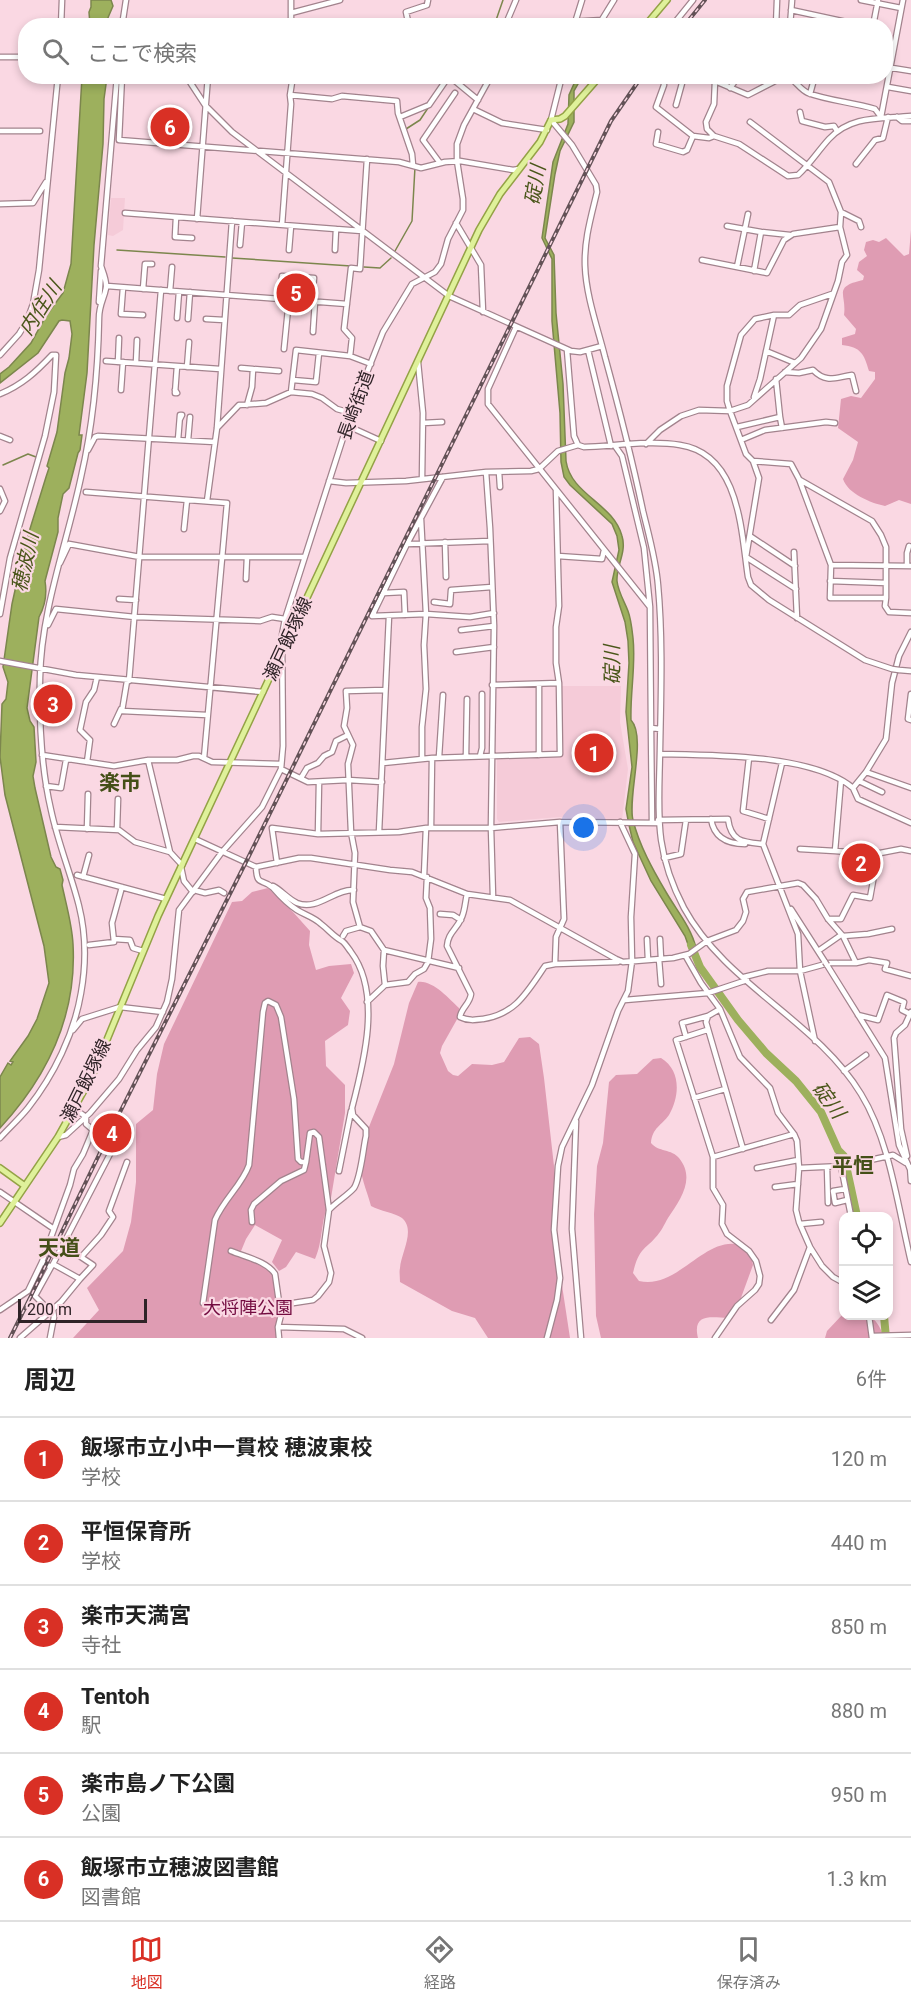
<!DOCTYPE html>
<html lang="ja">
<meta charset="utf-8">
<style>
:root{--surface:#fff;--page:#f6f6f6;--text:#222;--muted:#767676;--line:#e0e0e0;--accent:#d93025}
body{margin:0;font-family:Roboto,"Noto Sans JP",sans-serif;background:var(--page);color:var(--text)}
.controls{position:absolute;right:18px;bottom:18px;display:grid;overflow:hidden;border-radius:12px;box-shadow:0 3px 9px #0003}
.controls button{width:54px;height:54px;display:grid;place-items:center;padding:0;border:0;border-bottom:2px solid var(--line);background:var(--surface);color:var(--text);font:30px sans-serif}
.scale{position:absolute;left:18px;bottom:15px;width:129px;box-sizing:border-box;padding-left:6px;border:3px solid #2f2327;border-top:0;font-size:16px;line-height:21px;white-space:nowrap;color:#2f2327;-webkit-text-stroke:4px #fad8e3;paint-order:stroke}
.you{position:absolute;left:584px;top:828px;width:21px;height:21px;margin:-15px;border:4px solid #fff;border-radius:50%;background:#1a73e8;box-shadow:0 0 0 9px #1a73e833}
.badge{display:grid;place-items:center;width:39px;height:39px;border-radius:50%;background:var(--accent);color:#fff;font-size:20px;font-weight:700}
.pin{position:absolute;translate:-50% -50%;border:3px solid #fff;box-shadow:0 2px 6px #0006}
.list{margin:0;padding:0;list-style:none}
h2{display:flex;justify-content:space-between;align-items:center;height:78px;margin:0;padding:0 24px;font-size:26px}
h2 small{font-size:20px;font-weight:400;color:var(--muted)}
.list li{display:grid;grid-template-columns:39px 1fr auto;gap:18px;align-items:center;box-sizing:border-box;height:84px;padding:0 24px;border-top:2px solid var(--line)}
.list b{display:block;font-size:22px;white-space:nowrap}
.list p{margin:0;font-size:20px;white-space:nowrap;color:var(--muted)}
.list em{font-size:20px;font-style:normal;color:var(--muted)}
.icon{flex:none;width:33px;height:33px;fill:none;stroke:currentColor;stroke-width:2;stroke-linecap:round;stroke-linejoin:round}
.map{position:relative;flex:none;width:911px;height:1338px;overflow:hidden}
.search{position:absolute;background:var(--surface);box-shadow:0 3px 9px #0003;left:18px;right:18px;top:18px;height:66px;display:flex;align-items:center;gap:15px;box-sizing:border-box;padding:0 21px;border-radius:24px;color:var(--muted);font-size:22px}
.sheet{height:582px;background:var(--surface)}
nav{display:flex;justify-content:space-around;align-items:center;box-sizing:border-box;height:84px;border-top:2px solid var(--line);background:var(--surface);font-size:16px;color:var(--muted)}
nav a{display:grid;justify-items:center;gap:3px}
nav .on{color:var(--accent)}
.map>svg:first-child{display:block}
</style>
<div class="map">
<svg width="911" height="1338" viewBox="0 0 911 1338">
<rect width="100%" height="100%" fill="#fad8e3"/>
<path fill="#f5cbd8" d="M111 198H125L123 230 113 236 108 235Z
M562 686H621L620 722 628 769 622 820H579L560 817 499 822 497 819V758L562 756Z"/>
<path fill="#df9cb3" d="M911 230V504L899 500 885 506C871 503 848 494 843 479L853 460 858 442 838 428 841 399 851 396 861 398 875 379V372L869 371C864 354 861 347 842 345V338L855 334 856 329 844 315C847 294 832 287 863 280L864 276 857 270 859 262 867 256 864 250 866 242 873 240 879 242 886 238 904 256 909 254Z
M268 888 293 912 310 931 309 945 316 970 329 966 351 964 354 973 341 998 350 1011 348 1025 325 1041 326 1066 345 1085V1113L331 1198C320 1218 324 1239 315 1259L296 1252 286 1267 279 1271 272 1262 282 1240 255 1225 246 1239 239 1256 268 1269 273 1273 279 1309 276 1328 277 1338H73L99 1310 87 1288 123 1251 131 1222 136 1182V1124L153 1110 157 1074 164 1044 232 902 242 901 252 892Z
M418 982C433 980 449 999 459 1008L460 1014 442 1046 440 1053 448 1071 453 1075 458 1076 472 1064 492 1065 504 1062 519 1038 530 1037 539 1044 544 1078 554 1166 558 1259 570 1338H488L475 1318 452 1311 400 1282C400 1277 399 1272 400 1268 401 1253 416 1230 402 1218 395 1213 380 1211 371 1206 365 1184 357 1171 361 1147L394 1064 409 1003Z
M661 1058C681 1070 680 1096 669 1115 662 1125 652 1128 651 1143 658 1152 672 1149 679 1158 696 1179 680 1200 668 1218 664 1225 661 1232 655 1238 651 1243 646 1246 642 1251 637 1257 635 1265 633 1273L639 1281C681 1291 709 1225 750 1249L753 1265 738 1306 728 1318C711 1317 692 1313 698 1338H601L596 1316 594 1214 597 1166 603 1143 609 1082 616 1075 637 1074 653 1059Z
M843 1314C869 1322 870 1305 885 1338H825L827 1331Z"/>
<path fill="#9db05d" stroke="#7c864d" stroke-width="1.5" d="M91 0H111L113 6 107 20 109 25H90L89 12 91 7Z
M82 77H107L104 99 103 144 94 245 87 373 79 435H82L80 450 78 453 69 488 63 494 58 518V532L45 581C47 593 45 606 39 617L27 708 30 721 34 727 36 762 33 776 35 788 51 857 56 867 60 869 63 880 62 885C66 904 72 924 73 944 77 1015 47 1077 0 1128V1077L8 1063 11 1065 13 1062 10 1061 28 1036 37 1019 49 983 44 946 5 795 0 757 2 704 6 699 8 682 3 667 12 604 25 545 46 477 49 468 47 466 57 432 65 373 69 358 72 334 70 321 62 320 59 321 38 353 0 383V374L9 367 31 343 46 316 63 293 71 264Z
M577 77H582L574 91V122L560 151 555 174 545 238 554 255 556 313 563 384 566 461C571 495 613 503 622 536 627 552 616 566 617 581 618 591 624 601 628 611 631 619 632 629 633 638 636 665 630 693 631 720 647 737 627 798 633 820 639 845 653 870 666 892 677 911 691 927 696 948L691 953 685 936 651 881 633 842 629 825 626 809 632 767 626 712 629 663 628 641 625 622 612 582 619 550 617 536 612 524 570 485 564 477 561 462 560 413 552 321V259L542 238 553 162 568 124 569 95Z"/>
<g fill="none" stroke-linecap="round" stroke-linejoin="round">
<path stroke="#7c864d" stroke-width="1.5" d="M494 26 503 0
M406 129 420 120 428 108
M117 250 225 257
M395 251 412 221 415 167
M232 258 351 266
M364 267 380 268 391 258
M3 465 28 454 36 457"/>
<path stroke="#9db05d" stroke-width="8" d="M691 945 700 967 738 1020 766 1053 796 1081 821 1112 838 1150 844 1156 857 1216
M884 1316 886 1338"/>
<defs>
<path id="minor" d="M861 0 901 8
M791 10 851 23 850 26
M291 13 340 0
M185 23V26
M61 26 62 0
M122 26 126 0
M291 26V0
M409 26 406 12 427 5 428 0
M428 26 442 24 456 26
M505 26 516 0
M557 26 568 22 602 20 612 26
M574 26 582 0
M598 26 614 0
M672 26 693 0
M776 26 777 0
M790 26 792 0
M873 26 878 0
M0 57H26
M886 67 911 71
M122 76 119 140 399 162 421 168 445 162 460 161 513 170 519 169
M186 76 205 105 232 132 449 296 571 351 580 352 602 346
M449 76 478 100
M562 76 551 120 572 145 596 185 597 192C591 217 584 240 585 266 586 296 598 329 605 357 619 408 632 459 643 511 649 536 656 560 658 585 663 639 661 695 660 749 659 813 653 849 684 908 726 985 816 1020 861 1094 890 1141 898 1208 911 1262
M663 76 664 85 656 107 693 136
M703 76 748 95 785 76
M786 76C795 79 799 89 808 93 829 101 853 102 875 109L881 117
M569 78 570 76
M504 79 505 76
M715 81 714 104 706 122 707 129 714 136 739 144 788 176 798 175C810 164 818 151 829 139 851 115 881 119 911 116
M888 87 911 91
M730 88 739 76
M810 94 815 76
M290 95 332 99 342 96 397 101 398 113 412 154 413 165
M676 105 684 76
M473 109 502 123 547 130
M800 112 802 121 825 127 834 126 837 131
M400 117 429 105 449 76
M881 117 903 0
M897 117 902 121H911
M0 131H40
M658 132 656 144 683 152 687 150 693 136 709 138 714 136
M440 163 423 140 455 93
M856 164 875 140 883 138 888 117
M0 204 33 203 46 182
M841 212 859 221 861 227
M125 213 362 231
M176 217 175 237 192 238
M197 219 208 76
M456 223 481 265 483 312
M282 225 291 104 290 95 293 76
M727 226 761 232 754 271
M761 232 790 235
M240 245 242 222
M289 250 291 226
M335 250 336 229
M702 260 767 273 784 240 793 234 840 227
M737 267 748 214
M107 286 347 304
M123 288 121 314 143 315
M143 289 145 264H152
M170 291 172 267
M280 298 282 276 314 278 312 300
M99 302 101 271
M774 315 755 319 741 335 727 386V401L730 411 746 454 753 461 759 478 746 557 796 589
M177 318 179 292
M188 319 190 292
M206 319 224 320
M516 327 488 389V404L650 607 651 728 660 729
M313 332 315 301
M284 349 289 299
M567 350 574 436 578 445 584 447C614 446 650 440 680 445 740 454 741 531 748 577L751 585 769 600 865 660 892 669
M588 350 611 446
M766 351 795 363
M0 355 19 334 27 321 33 304 39 270 58 76
M350 356 352 338 344 329 351 268 360 269 367 159
M106 361 220 369
M118 362 119 338
M418 362 423 413 422 479
M136 363 137 340
M187 367 189 342
M241 368 279 371
M785 372 799 373 813 370C827 384 836 377 852 375L856 391
M776 379 780 417
M293 380 316 382 319 353
M121 390 123 362
M175 390 177 393H175L177 366
M291 392 296 350 350 356 371 364
M0 394C22 385 36 372 52 355H56L54 392 45 436 10 558 0 614
M754 397 760 379 774 315H789L800 305 832 294
M247 405 252 387 253 369
M423 423 442 422
M348 426 381 441
M737 427 780 417 782 428
M217 428 239 405 266 403 291 392 312 394 322 398 337 409 351 413
M0 436 10 440
M178 440 180 415H182L180 419
M188 440 190 417
M741 440 765 430 826 422 835 423
M646 444 660 430 681 416 699 410 730 411 748 405 801 358 821 329 838 281 842 262 847 255 840 227 841 212 829 182 750 122
M615 446 622 456 644 548 650 607
M88 450 95 437 98 436 215 442
M753 461 791 464 799 479 831 565 911 566
M486 472 490 528 494 626 491 828 493 897
M499 472 500 487
M443 477 407 544 372 616 426 614 470 617 494 613
M800 480 872 521 881 535 886 547V583L830 581
M329 481 346 483 406 481 486 472 531 471 539 469 558 451 578 445
M0 489 5 501 0 511
M86 492 227 503 204 758
M207 501 217 428 232 221
M421 519 426 614 424 645 426 689 422 727V759
M184 529 187 500
M750 536 795 566
M445 542 446 577
M407 544 490 541
M794 552 797 618
M558 556 602 559 604 550
M60 563 69 544 140 557H304
M831 565 830 598H886V583
M907 566V553L909 546
M246 579 247 557
M384 593 404 592 405 615
M886 598 885 606 889 612 911 613
M119 599 136 600
M434 602 450 604 451 590 492 587
M48 625 56 609 135 617 260 621 272 617 285 619
M461 630 494 626
M456 652 494 647
M0 661 76 675 263 692
M899 670 911 671
M127 681 122 711 207 715
M129 681 161 290
M492 685 559 683 556 663V627L559 606 556 490
M385 690 346 691 347 708 344 726 353 745 348 764 351 832 355 853 353 902 360 927 371 931 384 950 459 968
M911 694 908 719 911 720
M114 724 121 709
M651 728 652 823
M660 754C710 755 813 754 853 788L866 772 886 739 892 683 899 656 911 632
M42 755 114 766 148 760H177L193 756H199L212 762 281 764
M539 755V684
M466 756 467 699
M480 756 482 748V694
M439 757 443 695
M749 758 743 811 769 819
M148 760 170 852
M87 762 90 740 80 730 86 702 94 690 97 677
M383 763 432 758 560 754 559 683
M782 763 763 844 798 934 800 971 815 1041
M281 769 308 782 348 780 382 782
M866 772 911 788
M301 778 307 768 318 763 324 756 332 752 336 741 348 735
M841 780 835 851 875 854 901 849 911 851
M859 781 882 792
M46 786 61 788 66 760
M853 788 858 799 911 823
M711 819C714 838 728 844 745 844
M658 820 728 819C731 842 743 842 763 844
M55 827 119 830 135 842 170 852 182 865
M431 828 432 758
M87 829 88 794
M117 830 118 799
M379 832 389 616
M318 834 319 782
M195 839 256 867 299 858H311L390 870 412 872 467 894 510 900 616 959 623 962 673 958 689 954 707 941 736 930 743 921 746 912 743 899 747 892 798 883 803 885 816 899 828 919 843 936 856 963H829L800 971H768L744 977
M800 849 835 851
M664 858 681 854 686 820
M277 863 272 828 318 834 399 832 426 828H491L560 822 658 823
M181 867 184 881 193 892
M256 867C257 888 262 877 273 888 280 896 289 905 297 910 305 915 314 917 321 924 329 930 333 936 342 941 345 943 348 948 351 952 382 993 364 1062 352 1108L353 1115 366 1129V1136C363 1149 361 1177 354 1188 347 1196 336 1202 329 1210
M77 875 166 899
M424 876 426 828
M83 877 89 855
M273 886C281 890 288 899 297 903 318 911 334 889 354 890
M194 890 205 893 219 890 224 893
M467 894C465 902 465 912 461 919 456 930 448 933 447 946L471 994C470 1004 461 1008 460 1017 468 1021 475 1020 483 1019 516 1014 527 992 545 966L555 964 618 962
M791 909 825 962
M440 914 453 915 461 920
M828 919H841L853 895 870 898 875 870V854
M343 936 346 931 360 927
M843 936 868 934 892 929
M114 939 130 940 133 948 143 951
M647 939 648 960
M660 939 661 959
M89 945 114 942 112 923 122 887
M384 950 383 966 385 985
M818 951 841 935
M685 955 701 983 720 1009 740 1057 770 1088 778 1113 794 1134 797 1141 799 1168 796 1210 799 1222 810 1247 822 1266 833 1277 844 1283
M659 959 661 984
M856 963 869 960 887 963 885 969 911 976
M555 964 556 937 564 919 560 822
M827 965 885 1058 899 1145 910 1169
M625 1000 708 993 747 980
M367 1002 385 985 408 982 415 974 424 969 428 962 431 939 430 908 426 898 427 877
M720 1009 708 1016 706 1022 743 1149
M858 1015 878 1020 887 995 904 1002 902 1010 910 1014
M73 1030 82 1019 120 1007 163 1012
M707 1030 676 1040 713 1157V1188L723 1205 722 1224 727 1234 749 1251 756 1261 760 1276 759 1284 755 1290 737 1306 715 1338
M686 1037 682 1023 708 1016
M844 1071 866 1055
M694 1098 725 1089
M576 1121 572 1229 581 1338
M58 1137 66 1135 90 1113 119 1079 137 1050 156 1027 167 1002 172 979 179 910 222 852 262 807 281 769 283 746 282 635 285 619 351 413 383 332 412 284 435 272 441 264 448 239 463 210V199L457 161V144L464 125 491 76
M0 1138C9 1128 20 1118 28 1108 54 1075 74 1034 81 993 86 965 86 934 79 906 71 874 58 843 51 810 41 767 39 722 40 678 41 610 67 543 81 477 93 425 98 372 99 318 99 305 104 299 106 288 107 281 103 272 101 266L117 76
M907 1156 901 1129 894 1038 896 1033 905 1025 911 1012
M713 1157 794 1134
M837 1157 841 1166 851 1216
M827 1167 828 1203
M910 1167 911 1181
M757 1168 798 1160
M799 1168 843 1166 893 1155 906 1163
M339 1171 351 1111
M775 1187 798 1184
M845 1189 833 1191 835 1203 847 1200
M0 1192 54 1229
M252 1222 251 1210 254 1204 281 1181 304 1170 306 1162
M800 1224 821 1222
M63 1245 93 1265 80 1279
M231 1251C245 1257 267 1261 275 1274L279 1302 283 1307
M82 1256 101 1235 113 1217 109 1211 127 1162
M53 1264 123 1129
M203 1303 215 1220C224 1199 242 1185 249 1165L263 1012 265 1003 268 1001 276 1005 281 1017 294 1099 298 1159 301 1162H306L310 1133 314 1132 319 1137 329 1210 324 1246 331 1273 329 1282 318 1296 313 1300 287 1304 283 1307 278 1327
M0 1310 28 1291 42 1262 70 1185 74 1169 83 1154 93 1130 86 1124V1117L75 1109
M51 1312 35 1296 51 1267
M869 1316 872 1338
M771 1320 794 1290 810 1247
M872 1336 911 1335
M20 1338 61 1302 80 1279 53 1264 51 1267 42 1262
M50 1338 54 1317 53 1310
M279 1338 278 1327 344 1329 362 1338
M547 1338 557 1300 560 1278 554 1230 558 1166 562 1147 592 1085 618 1011 628 991 632 961 631 917 635 854 620 822"/>
<path id="major" d="M645 26 667 0
M0 1168 25 1186
M0 1223 58 1137 92 1076 158 916 479 230 500 194 540 142 551 120 560 119 565 116 600 76"/>
</defs>
<use href="#minor" stroke="#a2838d" stroke-width="7"/>
<use href="#major" stroke="#94a246" stroke-width="8"/>
<use href="#minor" stroke="#fff" stroke-width="4.5"/>
<use href="#major" stroke="#dff19a" stroke-width="5"/>
<defs>
<path id="rail" d="M684 26 705 0
M28 1302 110 1132 246 862 611 121 642 76
M10 1338 31 1296"/>
</defs>
<use href="#rail" stroke="#635257" stroke-width="4"/>
<use href="#rail" stroke="#fad8e3" stroke-width="1.5" stroke-dasharray="4.5" stroke-linecap="butt"/>
<defs>
<path id="minor-bridge" d="M892 669 899 670
M825 962 827 965"/>
</defs>
<use href="#minor-bridge" stroke="#a2838d" stroke-width="7" stroke-linecap="butt"/>
<use href="#minor-bridge" stroke="#fff" stroke-width="4.5"/>
</g>
<g text-anchor="middle" stroke-width="4.5" stroke-linejoin="round" paint-order="stroke">
<g font-size="18" fill="#2f2327" stroke="#fad8e3">
<text transform="translate(356 405) rotate(-70)" y="6">長崎街道</text>
<text transform="translate(288 639) rotate(-65)" y="6">瀬戸飯塚線</text>
<text transform="translate(86 1081) rotate(-64)" y="6">瀬戸飯塚線</text>
</g>
<g font-size="18" fill="#730b40" stroke="#fad8e3">
<text x="248" y="1314">大将陣公園</text>
</g>
<g font-size="20" font-style="italic" fill="#4a561a" stroke="#fad8e3">
<text transform="translate(535 185) rotate(-81)" y="7">碇川</text>
<text transform="translate(40 308) rotate(-57)" y="7">内住川</text>
<text transform="translate(25 562) rotate(-78)" y="7">穂波川</text>
<text transform="translate(612 665) rotate(-91)" y="7">碇川</text>
<text transform="translate(829 1100) rotate(54)" y="7">碇川</text>
</g>
<g font-size="21" font-weight="bold" fill="#444f17" stroke="#fad8e3">
<text x="120" y="790">楽市</text>
<text x="853" y="1173">平恒</text>
<text x="59" y="1255">天道</text>
</g>
</g>
</svg>
<div class="controls">
<button><svg class="icon" aria-label="locate" viewBox="0 0 24 24"><circle cx="12" cy="12" r="6"/><path d="M12 2v4M12 18v4M2 12h4M18 12h4"/></svg></button>
<button><svg class="icon" aria-label="layers" viewBox="0 0 24 24"><path d="M12 4l9 5-9 5-9-5zM3 14l9 5 9-5"/></svg></button>
</div>
<div class="scale">200 m</div>
<div class="you"></div>
<div class="pin badge" style="left:594px;top:753px">1</div>
<div class="pin badge" style="left:861px;top:863px">2</div>
<div class="pin badge" style="left:53px;top:704px">3</div>
<div class="pin badge" style="left:112px;top:1133px">4</div>
<div class="pin badge" style="left:296px;top:293px">5</div>
<div class="pin badge" style="left:170px;top:127px">6</div>
<div class="search"><svg class="icon" aria-label="search" viewBox="0 0 24 24"><circle cx="10" cy="10" r="6"/><path d="M15 15l6 6"/></svg>ここで検索</div>
</div>
<section class="sheet">
<h2>周辺<small>6件</small></h2>
<ul class="list">
<li><span class="badge">1</span><div><b>飯塚市立小中一貫校 穂波東校</b><p>学校</p></div><em>120 m</em></li>
<li><span class="badge">2</span><div><b>平恒保育所</b><p>学校</p></div><em>440 m</em></li>
<li><span class="badge">3</span><div><b>楽市天満宮</b><p>寺社</p></div><em>850 m</em></li>
<li><span class="badge">4</span><div><b>Tentoh</b><p>駅</p></div><em>880 m</em></li>
<li><span class="badge">5</span><div><b>楽市島ノ下公園</b><p>公園</p></div><em>950 m</em></li>
<li><span class="badge">6</span><div><b>飯塚市立穂波図書館</b><p>図書館</p></div><em>1.3 km</em></li>
</ul>
</section>
<nav>
<a class="on"><svg class="icon" aria-label="map" viewBox="0 0 24 24"><path d="M3 6l6-2 6 2 6-2v14l-6 2-6-2-6 2zM9 4v14M15 6v14"/></svg>地図</a>
<a><svg class="icon" aria-label="directions" viewBox="0 0 24 24"><path d="M12 3l9 9-9 9-9-9zM9 14v-3h6M13 9l2 2-2 2"/></svg>経路</a>
<a><svg class="icon" aria-label="saved" viewBox="0 0 24 24"><path d="M7 4h10v16l-5-4-5 4z"/></svg>保存済み</a>
</nav>
